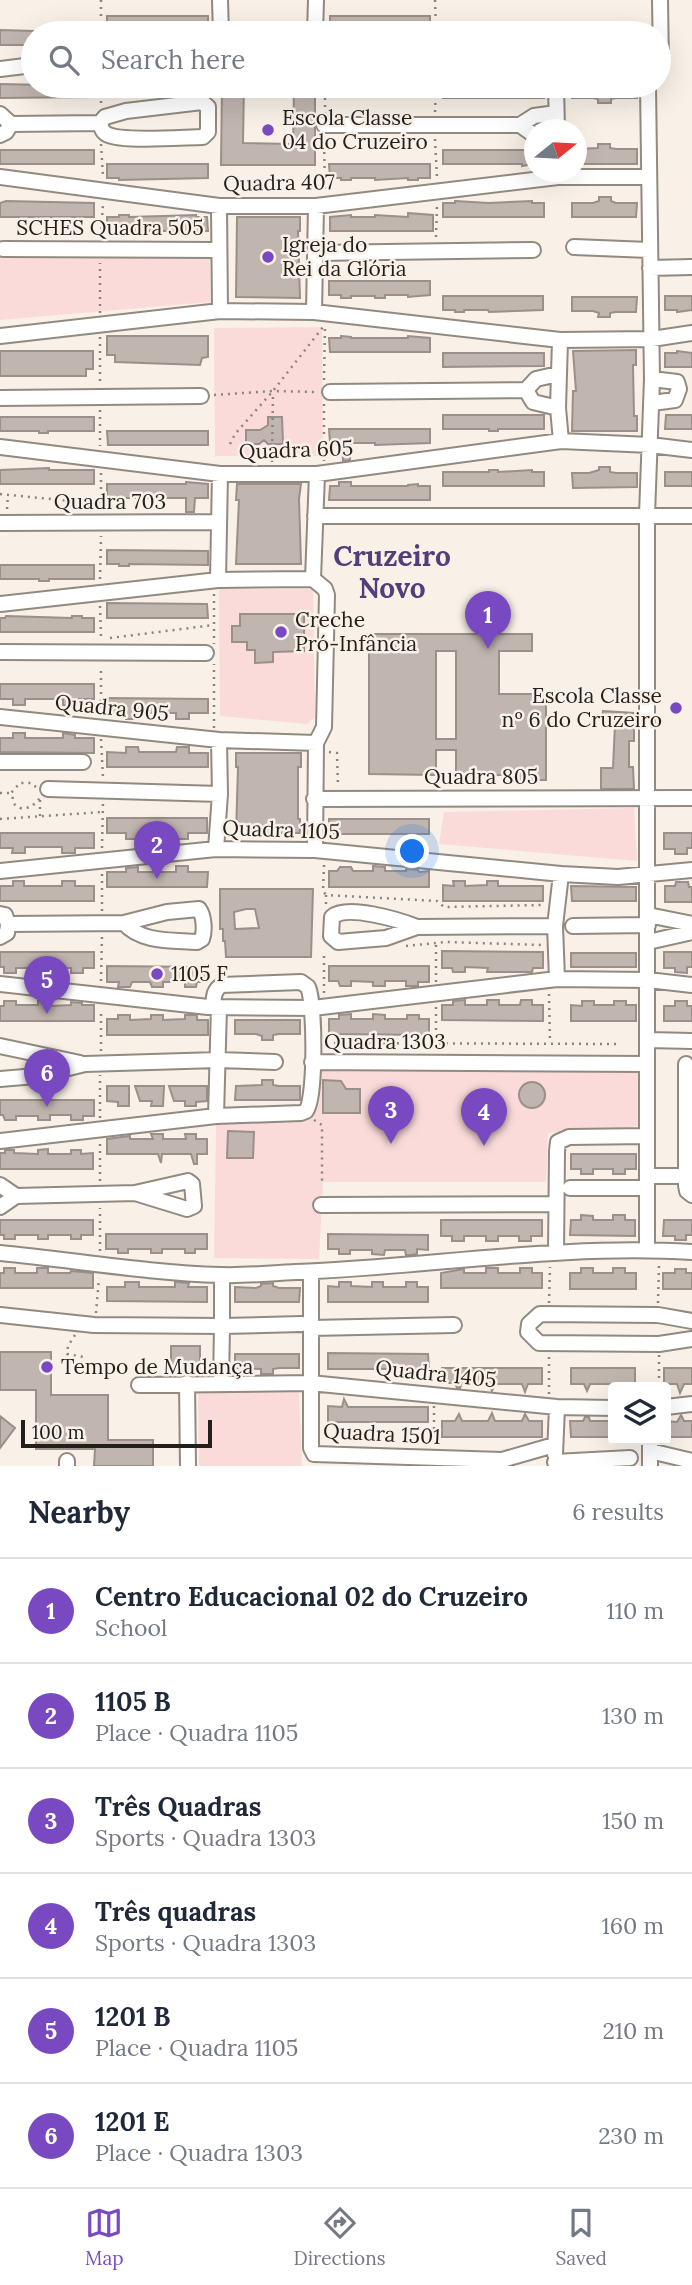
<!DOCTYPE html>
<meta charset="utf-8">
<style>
:root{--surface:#fff;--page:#f2f2f3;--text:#1f2937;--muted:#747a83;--line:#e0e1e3;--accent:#7849c1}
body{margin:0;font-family:Lora,serif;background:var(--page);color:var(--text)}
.controls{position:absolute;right:21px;bottom:21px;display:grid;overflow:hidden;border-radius:7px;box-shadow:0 7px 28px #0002}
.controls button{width:63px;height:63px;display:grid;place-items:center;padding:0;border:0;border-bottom:2px solid var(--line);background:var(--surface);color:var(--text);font:35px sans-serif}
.compass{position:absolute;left:524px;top:119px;width:63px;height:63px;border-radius:50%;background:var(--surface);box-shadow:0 7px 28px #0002;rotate:72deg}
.scale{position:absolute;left:21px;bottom:18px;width:191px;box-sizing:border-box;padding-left:7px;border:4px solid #221f1c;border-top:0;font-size:19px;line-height:24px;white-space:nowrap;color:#221f1c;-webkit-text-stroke:5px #f9f1e7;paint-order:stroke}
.you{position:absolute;left:413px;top:852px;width:24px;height:24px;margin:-18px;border:5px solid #fff;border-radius:50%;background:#1a73e8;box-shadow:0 0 0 10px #1a73e833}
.badge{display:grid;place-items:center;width:46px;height:46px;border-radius:50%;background:var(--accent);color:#fff;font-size:23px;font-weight:700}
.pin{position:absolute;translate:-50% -58px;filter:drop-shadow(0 2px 4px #0008)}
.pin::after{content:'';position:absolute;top:37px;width:24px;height:21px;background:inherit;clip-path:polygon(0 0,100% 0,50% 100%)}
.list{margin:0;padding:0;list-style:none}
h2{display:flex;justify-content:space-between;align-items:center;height:91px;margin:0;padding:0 28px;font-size:30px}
h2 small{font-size:23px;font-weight:400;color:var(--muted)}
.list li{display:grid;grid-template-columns:46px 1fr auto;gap:21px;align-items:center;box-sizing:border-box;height:105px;padding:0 28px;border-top:2px solid var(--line)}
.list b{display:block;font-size:26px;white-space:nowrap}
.list p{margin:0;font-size:23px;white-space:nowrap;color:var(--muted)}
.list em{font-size:23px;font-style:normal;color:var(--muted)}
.icon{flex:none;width:38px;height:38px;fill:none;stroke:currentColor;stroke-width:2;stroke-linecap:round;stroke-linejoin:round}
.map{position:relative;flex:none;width:692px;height:1466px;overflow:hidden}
.search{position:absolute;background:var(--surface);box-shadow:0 7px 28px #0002;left:21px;right:21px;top:21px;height:77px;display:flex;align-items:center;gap:18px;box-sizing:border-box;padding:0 24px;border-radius:38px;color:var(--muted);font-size:26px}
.sheet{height:721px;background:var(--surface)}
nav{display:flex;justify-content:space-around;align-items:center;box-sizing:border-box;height:98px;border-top:2px solid var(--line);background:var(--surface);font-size:19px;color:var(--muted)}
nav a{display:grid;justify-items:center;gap:4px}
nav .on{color:var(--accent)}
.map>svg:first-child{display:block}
</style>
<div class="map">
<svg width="692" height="1466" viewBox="0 0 692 1466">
<rect width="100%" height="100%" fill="#f9f1e7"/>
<path fill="#fadbda" d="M0 254 210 256V302L0 320Z
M322 327 323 456H215L214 328Z
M219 589H313L315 717 307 724 220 716Z
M634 808 637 861 439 844 444 812Z
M317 1068 485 1072 640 1069 641 1126 548 1133 546 1182H323L319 1259 214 1258 216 1124 312 1119Z
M198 1389 299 1392 302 1466H199Z"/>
<path fill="#c1b5af" stroke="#9a8f89" stroke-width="2" fill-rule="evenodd" d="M107 16H208V30L186 32V30H163L162 32H153V30H129V32H119V30H107Z
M330 16H430V30L330 31Z
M0 30 33 31V45H0Z
M0 84 94 86V97L0 98Z
M222 86H244L243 143 293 144 294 86H315V165H221Z
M443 86H544V98H443Z
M572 86H637V98H616L611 99V103H598V99L593 98H572Z
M598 144H610V148L616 149H637V164H577V149L598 148Z
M0 150H94V164H0Z
M443 150H535V164L522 166V164H443Z
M107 164H208V178L119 180V178H107Z
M329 164H430V178H418V180H408V178L375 180V178H351V180H341V178H330Z
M599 197H611V201L616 203H637L636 217H572V203H593L599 201Z
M6 201 94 203V217H0V203Z
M455 201 489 203 532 201V203H544V217H443V203H455Z
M408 213 433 215V231H330V217L351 215V217H375V215L408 217Z
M119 215H129V217L196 215V217H207L208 231H107V217H119Z
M237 217H300V231H298L300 298 236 297Z
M329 281H430V295L408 297V295H385V298H375V296H351V298H341V295H329Z
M443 296H543V310L489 312 488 310H464V312H455V310H443Z
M665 296H692V310L677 312V310H665Z
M572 297H637L636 312H616L610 313V317H598L599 313 593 311H572Z
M107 336H208V357L202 358 200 365 115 362V355H107Z
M341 336 351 337V338H408V336L430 338V352H330L329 338H341Z
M636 350V365H633L634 416H637V431H572L573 391H576L573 351Z
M0 351H93V369H86V376H0Z
M677 351 692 353V367H665V353H677Z
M443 353H544V366L443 367Z
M443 415H544V429H498V431H489V429H443Z
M666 415H692V429H665Z
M0 417H94V431H48V433H39V431H0Z
M268 417H282L283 444H268L264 440 259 444H246V430H260L268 425Z
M329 429H430V443L375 445V443H351L350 460 343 461 342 443H330Z
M107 431H208V445H108Z
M599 467H610V472L616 473H637V487L573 488 572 473H589L599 470Z
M49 468V470H94V484H0V470Z
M489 470H498V472L532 470V472H544V486H443V472H489Z
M665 472H692V486H665Z
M186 482 208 484V498H195L194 512H186V498H107V484H186Z
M339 482H351V486H408V485L418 484V486H430V500H329L330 486H339Z
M237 484H301L299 499 301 564H236L239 500H236Z
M107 550 208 551V565L129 564V566H119V564H107Z
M0 565H94V579H49V581H39V579H0Z
M107 603 207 604 208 618H107Z
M240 614H304V651L273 652V662L255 663V650H247V642H232V626H240Z
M6 616 72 618V616H82V618H94V632H0V618H5Z
M364 634H532V651H499V694H546V780H517V775H456V750H436V775L369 774V651H364ZM436 651H456V739H436Z
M0 684H94V699H75V705H63V699H25V705H13V699H0Z
M107 698 208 699V713H189V719H176V713H139V719H126V713H107Z
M603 711 634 713V741H629V767H633L634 789H601V768H613L615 724 601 723Z
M13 733H25V738H63V733L75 735V738H94V753L0 752V738H13Z
M126 747H138L139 752H176L177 747H189V753H208V767H107V752L126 753Z
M236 753H301V767H298V819H300V833H236L238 767H236Z
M107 818H207V833H188V839H176V833H138V839H126V833H107Z
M329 819H429V834H329Z
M0 833H94V848H75V853H62V847H25V853H12L13 848H0Z
M664 833H692V848H687V854H675V849H664Z
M176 866H188V872H208L207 887H107V872H126V868L138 867V872H176Z
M373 866 385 867V871H406V869L418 870 419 872 429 871V887H329V871H337L340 867H351L353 871H373Z
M13 881H24V886H62V881H75V886H94V901H0V886H13Z
M453 881H465V886L487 885V881H498V886H543V901H443V885L454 886Z
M676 882H688L689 887H692V902H665V886H675Z
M571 886 636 887V901H572Z
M220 889H313L311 957H226L225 941H223V929H220ZM246 909H255L259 928 235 929 234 912Z
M442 951 543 952V968H533L532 972H487L488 968 465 967V972H453L452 968H442Z
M0 952H94V968H83V973H71V968H50V972H38V968H16V973H4V967H0Z
M664 952H692V967H687V973L675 972V968H664Z
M571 953H636V967H571Z
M107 966 207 967V982H197L196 987H185V982H163V987H152L150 982H132L130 987H118L119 982H107Z
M329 966H429V982H418V986H406V981H385V986H373V982L351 981V986H340L338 981H329Z
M465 1000V1005H487V1000H499V1005H520L521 1000H532V1005H543V1021L442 1020V1005H453V1001Z
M4 1001H16V1005H38V1001H49V1006L71 1005V1002L82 1003V1005H94V1021H0V1006H4Z
M582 1001H594V1005H614V1001H626V1005H636V1021H571V1005L582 1006Z
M675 1001H687V1006H692V1021H664V1006H675Z
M351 1014V1019H373V1014L385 1015V1019H407V1015H419V1019H429V1035L329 1034V1019H339V1015Z
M118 1015H130V1020L151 1019V1015H163V1020L185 1019V1015H197V1020H208V1035H107V1019H118Z
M235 1020H300V1034H279L273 1035V1040H262V1036L256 1034H235Z
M262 1080H273V1085L279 1086H300V1100H235L236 1086 262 1085Z
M323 1080 341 1081 346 1089H360V1113H323Z
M519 1095a13 13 0 1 1 26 0a13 13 0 1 1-26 0Z
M107 1086H129V1106H118V1102L107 1101Z
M135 1086H164L163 1106H151L152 1101H140Z
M169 1086H207V1101L196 1102V1106H185V1101H174Z
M0 1100H94V1116H83V1120H71V1115H50V1120H38V1116H16V1120H5L3 1115H0Z
M228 1131 254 1132 253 1158H227Z
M151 1134H163V1139H186L185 1134H196V1139H207V1154H197V1164H194L191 1154H162L161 1163 158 1154H107V1139L130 1136V1139H153Z
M48 1149V1154H71V1150H81V1154L93 1153V1169H0V1153H5V1150H14V1153L38 1154V1150Z
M571 1154H636V1169H625V1174H613V1169H593V1174H581V1169H571Z
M581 1215 593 1216V1220H613V1215H625V1220H635V1236L570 1235 571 1220H581Z
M0 1220H93V1235H81V1239H71V1235H48V1239H38V1235H15V1239H4V1235H0Z
M441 1220H542V1236H531V1241H519V1236H498V1241H486V1236H464V1241H452V1236H441Z
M664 1220H692V1235H686V1240H675V1236H663Z
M106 1234H207V1249H195V1253H185V1249H162V1253H151V1249H128V1253H118V1249H106Z
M328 1234 428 1235V1250L417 1249V1254L411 1255H406L405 1250H385L384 1255 372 1254V1250H350V1254H339V1249H328Z
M4 1268H15V1273H37V1268H48V1273H70L71 1271 93 1273V1288H0V1273H4Z
M486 1268H498V1273H520V1268H532V1273H542V1288H441V1273L464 1269V1273H486Z
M581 1268H593V1273H613V1268H625V1273H636V1289H570V1273H581Z
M675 1269H686V1273H692V1289H663V1273H675Z
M125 1282H139V1287H175V1282L189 1283 188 1287H207V1302L107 1301V1287H125Z
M339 1282H351V1286L372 1287V1282H383V1287H406V1282H417V1287H428V1302H328V1286L339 1287Z
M273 1283V1286L279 1288H300L299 1302H235V1287L256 1288 261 1286V1284Z
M171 1346H200V1374H171Z
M0 1352H51V1395H108V1440H153V1466H94L95 1449H36V1390H0Z
M328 1353 428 1354 429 1369H328Z
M235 1354H299V1368H279L273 1369V1374H261V1369L235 1368Z
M442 1368H542V1384H528L525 1392 522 1384H495L492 1391 488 1384 462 1383 460 1388H457L455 1383H442Z
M571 1368H635V1384H622L621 1387H617L616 1384H590L587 1391 584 1384H571Z
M664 1368H692V1384H684L680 1393 677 1384H664Z
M344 1399 348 1407H428V1422H328V1406L342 1407Z
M492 1413 495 1421H522L525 1414 529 1421H542V1437H442V1421H455L459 1414 462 1421H488Z
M681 1415 684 1421H692V1437H666V1421L677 1422Z
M0 1416 15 1428 0 1448Z
M585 1417H589L590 1421H613V1437H571L570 1421H583Z"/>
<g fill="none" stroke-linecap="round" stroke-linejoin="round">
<defs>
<path id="minor" d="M220 0 221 33
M315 33 316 0
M659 68 661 64 660 0
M0 69 33 65
M556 86 557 130
M0 114 11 124 100 123 105 117 126 111 202 102 208 107V132L203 137C185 137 117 143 105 133 102 131 101 127 100 123
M324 125H520L534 135
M520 125 534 116 556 113
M0 135 6 132 11 124
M0 177 219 206H316L558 177H649
M219 206 220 311
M574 247 649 250
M3 249 218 250
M315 253 533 250
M650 268 692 267
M314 312 316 206
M0 336 220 311 314 312 560 340 652 339 692 333
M560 340 558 408 561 441
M526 390 533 402 558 408
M526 390 536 379 558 374
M330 392 526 390
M0 398 201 396
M652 403 675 400 679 389 677 382 652 379
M0 447 220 474H317L561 441 650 445 692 450
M315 516H692
M0 523 219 522
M313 579 317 474
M218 580 220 474
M0 604 218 580 313 579 325 589 327 595 324 727 316 743
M0 652 206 653
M0 717 219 740 316 743 315 850
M0 762H83
M48 789 220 794
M314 799 692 798
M216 849 220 794 219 740
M0 871 216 849 315 850 561 874 618 877 692 870
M0 914 5 915 8 924 7 933 0 937
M648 915 692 924
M8 924 124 923 167 912 199 909C204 916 205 931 202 939L197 942C173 940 141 943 124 923
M573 926 648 925
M417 927C399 920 347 904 332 917L331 936 338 942 386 938 417 927 555 926
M648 942 692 932
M557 979 555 926 561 874
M0 984 208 1007 313 1008 557 979 648 980 692 985
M648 1040 692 1041
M0 1046 80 1063
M312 1062 647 1064
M686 1064V1185L687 1191 692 1195
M0 1079 36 1076 85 1064 218 1060 275 1062
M216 1116 219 1007
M0 1141 216 1116 301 1113 306 1111C316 1099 315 1003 308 987L301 982 222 985C213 990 214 998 213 1007
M647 1176H685
M0 1185 16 1196
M570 1188H647
M321 1205 556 1204
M0 1207 16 1196 135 1193 188 1181 192 1184 194 1206 187 1209 135 1193
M647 1249V515L652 379 648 86
M0 1253C74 1260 148 1273 221 1275 246 1276 271 1273 296 1272 428 1267 559 1244 692 1252
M556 1253 557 1151 558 1142 569 1137 647 1136
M311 1272V1448L314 1454 502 1460 554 1445
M0 1315 94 1325 222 1326V1275
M692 1321 658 1315 540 1314 529 1324 528 1332 539 1343 659 1344 692 1339
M311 1328 454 1325
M187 1383 188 1466
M221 1383 222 1326 302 1324
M139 1385 310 1383 557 1407 613 1408
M666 1407 692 1404
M650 1451 692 1461
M555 1454 557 1407
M555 1462 630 1458
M67 1466V1461
M650 1466V1440"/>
</defs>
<use href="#minor" stroke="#918a81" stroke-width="18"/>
<path stroke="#8a847e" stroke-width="2.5" stroke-dasharray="2 5" stroke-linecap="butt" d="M101 0V33
M435 0 436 33
M101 103V86
M435 112 436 86
M325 114V86
M324 138 325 191
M435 139 437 178
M101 144 103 176
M101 236 103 204
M436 237 437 206
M100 313V263
M100 337V383
M324 380 325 327
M214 395 273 391 316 392
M324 404V461
M100 410V446
M230 444 235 434 273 391 323 327
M272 462 273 392
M101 473V509
M0 494 101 504
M7 509 8 495
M100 579 101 536
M214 594V644
M100 606 101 638
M110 638 214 625
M101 715V666
M214 728V664
M101 739 103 778
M329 752 337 753 338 787
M36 787 31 783H20L11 793 15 805 20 808C30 809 34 805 40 798
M0 793H11
M40 800V816
M0 819 103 812
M102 848 103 802
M324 865 323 891 326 895
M326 904V895L437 901 444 907 543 905
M102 911V872
M406 946 446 942 543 945
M101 981 102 935
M436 982V943
M324 993V954
M549 994 550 1043
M327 1043 620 1044
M436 1044V1006
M101 1051V1009
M100 1118V1075
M314 1120 322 1125V1182
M100 1181V1142
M100 1251V1208
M549 1303 550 1267
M658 1303 659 1264
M96 1313 99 1278
M75 1335 68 1346 67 1354 84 1357
M659 1355V1387
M549 1394V1355
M434 1406V1445"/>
<use href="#minor" stroke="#fff" stroke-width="14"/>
</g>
<g fill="#7849c1" stroke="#f9f1e7" stroke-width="2.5">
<circle cx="268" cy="130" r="7"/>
<circle cx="268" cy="257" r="7"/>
<circle cx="281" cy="632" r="7"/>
<circle cx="676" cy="708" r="7"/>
<circle cx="157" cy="974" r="7"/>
<circle cx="47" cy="1367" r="7"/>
</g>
<g text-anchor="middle" stroke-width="5" stroke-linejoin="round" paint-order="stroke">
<g font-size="21" fill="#221f1c" stroke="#f9f1e7" text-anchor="start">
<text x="282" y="125">Escola Classe<tspan x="282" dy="24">04 do Cruzeiro</tspan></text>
<text x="282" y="252">Igreja do<tspan x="282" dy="24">Rei da Glória</tspan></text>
<text x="295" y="627">Creche<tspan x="295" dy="24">Pró-Infância</tspan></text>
<text x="662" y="703" text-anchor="end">Escola Classe<tspan x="662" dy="24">nº 6 do Cruzeiro</tspan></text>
<text x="171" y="981">1105 F</text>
<text x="61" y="1374">Tempo de Mudança</text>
</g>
<g font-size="21" fill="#221f1c" stroke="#f9f1e7">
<text transform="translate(279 183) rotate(-1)" y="7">Quadra 407</text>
<text x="110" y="235">SCHES Quadra 505</text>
<text transform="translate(296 450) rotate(-2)" y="7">Quadra 605</text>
<text x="110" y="509">Quadra 703</text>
<text transform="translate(112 708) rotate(6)" y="7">Quadra 905</text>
<text x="481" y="784">Quadra 805</text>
<text transform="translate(281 830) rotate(2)" y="7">Quadra 1105</text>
<text x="385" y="1049">Quadra 1303</text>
<text transform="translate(436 1374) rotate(6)" y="7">Quadra 1405</text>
<text transform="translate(382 1434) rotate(3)" y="7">Quadra 1501</text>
</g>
<g font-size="28" font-weight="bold" fill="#533e7b" stroke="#f9f1e7">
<text x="392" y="566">Cruzeiro<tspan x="392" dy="32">Novo</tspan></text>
</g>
</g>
</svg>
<div class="controls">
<button><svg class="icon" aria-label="layers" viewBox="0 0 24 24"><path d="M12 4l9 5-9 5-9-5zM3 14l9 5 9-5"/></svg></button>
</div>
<svg class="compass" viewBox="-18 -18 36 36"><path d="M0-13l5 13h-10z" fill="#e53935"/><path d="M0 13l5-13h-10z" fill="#747a83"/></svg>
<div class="scale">100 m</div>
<div class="you"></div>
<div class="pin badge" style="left:488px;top:649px">1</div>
<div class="pin badge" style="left:157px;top:879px">2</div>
<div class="pin badge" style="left:391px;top:1144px">3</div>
<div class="pin badge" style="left:484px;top:1146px">4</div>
<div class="pin badge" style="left:47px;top:1014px">5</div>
<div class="pin badge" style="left:47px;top:1107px">6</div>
<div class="search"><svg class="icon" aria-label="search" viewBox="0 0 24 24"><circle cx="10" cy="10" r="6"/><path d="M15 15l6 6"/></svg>Search here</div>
</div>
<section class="sheet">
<h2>Nearby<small>6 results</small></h2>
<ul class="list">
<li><span class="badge">1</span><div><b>Centro Educacional 02 do Cruzeiro</b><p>School</p></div><em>110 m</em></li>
<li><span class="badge">2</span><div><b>1105 B</b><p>Place · Quadra 1105</p></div><em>130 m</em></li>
<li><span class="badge">3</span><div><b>Três Quadras</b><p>Sports · Quadra 1303</p></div><em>150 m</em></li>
<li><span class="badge">4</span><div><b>Três quadras</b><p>Sports · Quadra 1303</p></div><em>160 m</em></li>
<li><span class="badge">5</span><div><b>1201 B</b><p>Place · Quadra 1105</p></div><em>210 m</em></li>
<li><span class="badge">6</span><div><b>1201 E</b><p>Place · Quadra 1303</p></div><em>230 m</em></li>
</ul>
</section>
<nav>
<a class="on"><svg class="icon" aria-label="map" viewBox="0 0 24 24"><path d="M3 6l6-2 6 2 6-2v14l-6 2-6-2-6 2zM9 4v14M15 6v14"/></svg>Map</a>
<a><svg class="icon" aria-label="directions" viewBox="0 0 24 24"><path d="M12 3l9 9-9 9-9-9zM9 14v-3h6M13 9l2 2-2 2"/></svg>Directions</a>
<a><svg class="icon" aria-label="saved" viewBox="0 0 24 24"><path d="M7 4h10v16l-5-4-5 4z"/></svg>Saved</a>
</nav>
